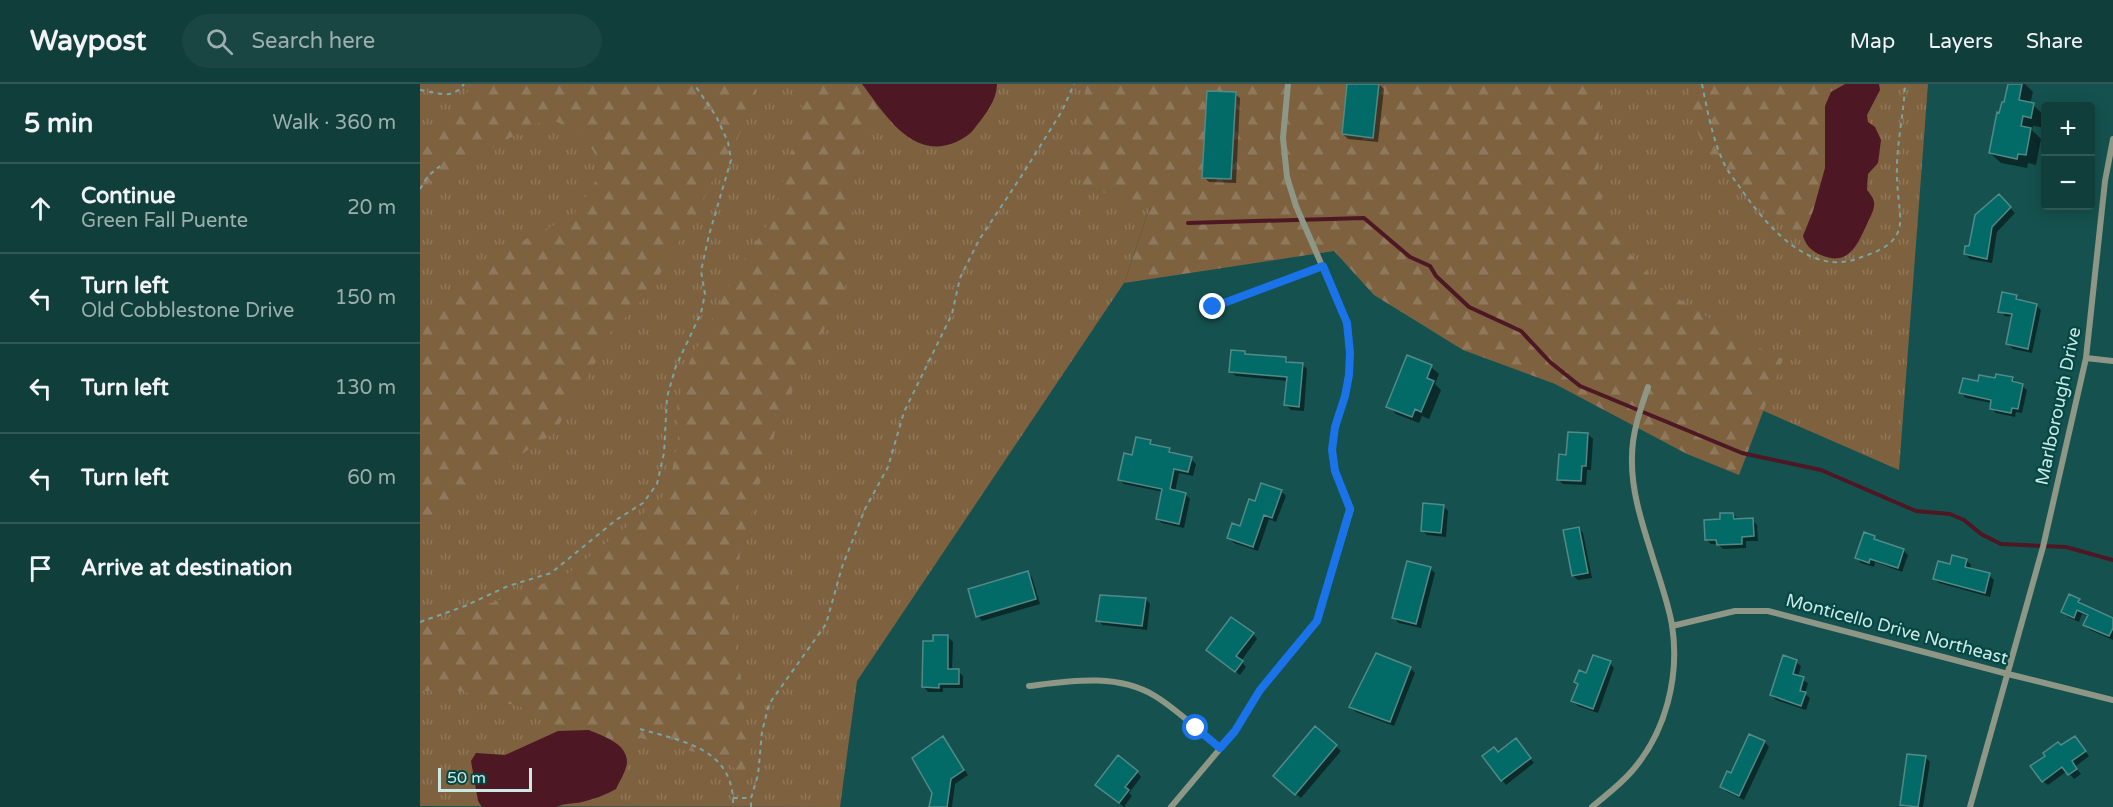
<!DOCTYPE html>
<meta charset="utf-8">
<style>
:root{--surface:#103e3b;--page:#194542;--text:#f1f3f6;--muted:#9caeaf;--line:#305755}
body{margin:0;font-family:"Varela Round",sans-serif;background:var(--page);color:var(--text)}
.controls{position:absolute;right:18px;top:18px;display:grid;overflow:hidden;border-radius:6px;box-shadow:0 3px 15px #0003}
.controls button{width:54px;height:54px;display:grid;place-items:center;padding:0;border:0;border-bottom:2px solid var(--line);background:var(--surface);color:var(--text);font:30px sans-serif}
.scale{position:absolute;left:18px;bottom:15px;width:94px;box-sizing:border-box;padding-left:6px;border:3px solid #cce8e5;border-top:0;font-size:16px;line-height:21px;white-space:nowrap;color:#cce8e5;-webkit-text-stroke:4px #044744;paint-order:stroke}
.stop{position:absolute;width:18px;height:18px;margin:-14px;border:4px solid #1a73e8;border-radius:50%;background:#fff}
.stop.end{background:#1a73e8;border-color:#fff;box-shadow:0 2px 6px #0008}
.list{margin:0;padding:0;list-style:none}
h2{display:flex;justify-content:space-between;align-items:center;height:78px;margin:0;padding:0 24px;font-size:26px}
h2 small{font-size:20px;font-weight:400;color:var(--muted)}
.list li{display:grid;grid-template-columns:39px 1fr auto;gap:18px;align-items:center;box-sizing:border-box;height:90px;padding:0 24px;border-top:2px solid var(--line)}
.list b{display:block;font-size:22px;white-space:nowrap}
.list p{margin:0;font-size:20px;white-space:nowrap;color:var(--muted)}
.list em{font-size:20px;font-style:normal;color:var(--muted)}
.icon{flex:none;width:33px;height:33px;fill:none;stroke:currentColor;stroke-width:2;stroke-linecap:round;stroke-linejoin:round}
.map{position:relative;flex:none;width:1693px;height:723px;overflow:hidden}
header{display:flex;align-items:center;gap:36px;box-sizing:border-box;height:84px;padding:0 30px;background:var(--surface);border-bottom:2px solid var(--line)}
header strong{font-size:28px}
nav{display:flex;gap:33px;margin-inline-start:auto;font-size:21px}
.search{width:420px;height:54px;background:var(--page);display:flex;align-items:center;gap:15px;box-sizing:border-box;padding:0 21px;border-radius:33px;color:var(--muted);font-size:22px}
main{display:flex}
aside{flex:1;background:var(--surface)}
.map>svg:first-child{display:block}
</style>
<header>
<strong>Waypost</strong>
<div class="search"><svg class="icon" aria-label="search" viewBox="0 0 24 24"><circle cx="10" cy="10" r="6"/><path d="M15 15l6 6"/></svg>Search here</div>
<nav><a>Map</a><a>Layers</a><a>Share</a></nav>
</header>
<main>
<aside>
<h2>5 min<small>Walk · 360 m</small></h2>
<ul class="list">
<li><svg class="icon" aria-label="ahead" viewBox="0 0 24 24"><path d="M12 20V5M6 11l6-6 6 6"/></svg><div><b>Continue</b><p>Green Fall Puente</p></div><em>20 m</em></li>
<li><svg class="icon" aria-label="left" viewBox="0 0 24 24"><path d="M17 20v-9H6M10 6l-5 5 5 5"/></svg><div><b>Turn left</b><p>Old Cobblestone Drive</p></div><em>150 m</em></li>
<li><svg class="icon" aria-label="left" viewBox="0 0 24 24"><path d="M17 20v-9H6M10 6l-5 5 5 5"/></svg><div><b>Turn left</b></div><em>130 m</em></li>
<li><svg class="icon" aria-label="left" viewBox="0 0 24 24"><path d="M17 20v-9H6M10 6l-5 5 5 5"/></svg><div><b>Turn left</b></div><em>60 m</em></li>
<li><svg class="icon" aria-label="arrive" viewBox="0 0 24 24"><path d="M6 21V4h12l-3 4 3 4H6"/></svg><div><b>Arrive at destination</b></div></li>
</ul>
</aside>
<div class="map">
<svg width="1693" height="723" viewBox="0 0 1693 723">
<defs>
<pattern id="grass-tufts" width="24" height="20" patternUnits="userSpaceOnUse" patternTransform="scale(1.5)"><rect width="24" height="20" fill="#7e613f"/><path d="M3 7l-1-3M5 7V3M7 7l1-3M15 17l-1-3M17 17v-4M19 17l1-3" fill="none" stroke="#8f785b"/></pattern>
<pattern id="forest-firs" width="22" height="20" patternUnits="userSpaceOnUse" patternTransform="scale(1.5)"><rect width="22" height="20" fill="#7e613f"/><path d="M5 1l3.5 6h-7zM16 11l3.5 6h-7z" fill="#8f785b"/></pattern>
</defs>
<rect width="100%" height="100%" fill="#15524f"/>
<path fill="url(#grass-tufts)" d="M0 0H772L704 199 437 597 420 723 0 722Z
M1044 0H1508L1479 386 1094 218Z"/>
<path fill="url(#forest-firs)" d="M54 0H333L337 6 323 44 292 97 278 128 249 173 231 207 190 249 172 285 134 349 85 381 0 453V230L52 188 111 152 152 133 181 89 180 78 163 51 129 34 104 46 0 104V64Z
M390 0H442L464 29 444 61 431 93 434 141 424 211 376 294 352 356 320 470 311 537 321 594 330 676 322 692 304 674 241 661 221 654 196 659 169 646 138 647 105 624 39 607H0V537L31 534 146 491 239 417 249 404 258 354 257 320 269 279 316 188 352 134 373 64 382 21Z
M667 0H1181L1178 60 1179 99 1186 138 1212 172 1241 204 1329 259 1363 275 1319 391 1267 370 1135 300 1043 266 954 211 914 167 704 199 730 123 663 102 657 42Z
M1269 0H1405L1411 8C1400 33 1408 58 1405 84 1402 107 1392 131 1383 152L1372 145 1343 117 1303 86 1283 61 1269 26Z"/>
<path fill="#4d1723" d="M442 0H577C577 15 566 30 557 41 551 50 546 53 536 58 492 77 465 30 442 0Z
M1425 0H1459L1460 6 1447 31 1448 38 1455 43 1461 56 1458 79 1448 90 1447 106C1450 110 1453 113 1454 118 1455 126 1450 133 1447 140 1437 161 1429 183 1401 171 1391 167 1386 161 1383 152L1393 127 1405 84V22L1411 8Z
M169 646C182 652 207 659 207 678 207 686 199 698 196 705 185 711 174 715 162 718 152 720 145 719 136 723H62L58 717 51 677 56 669 85 671 138 647Z"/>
<path fill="#0007" d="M929 0H959L964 5 958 58 928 55 923 50Z
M1590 0H1605L1613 8 1610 20 1613 21 1624 31 1621 43 1613 42 1612 46 1621 55 1616 81 1608 79 1607 84 1581 79 1570 69Z
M815 10 820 14 816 99 789 98 784 93Z
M1584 117 1595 129 1577 148 1572 179 1550 175 1545 170Z
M1596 212 1601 217 1616 221 1621 226 1612 269 1593 265 1588 260 1593 233 1585 232 1580 227Z
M824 269 827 272 866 275 870 279 882 280 887 285 884 327 871 326 866 321 868 297 816 292 811 288Z
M988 273 1011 283 1019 290 1015 300 1021 306 1009 335 1002 332 999 339 976 330 968 322Z
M1592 294 1607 306 1602 329 1596 328 1595 333 1576 329 1571 324 1572 319 1546 314 1541 309 1559 299Z
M1168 350 1173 355 1171 386H1167L1166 401 1143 400 1138 395 1148 372Z
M730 357 735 362 749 365 754 370 771 375 776 380 773 392 759 389 755 408 765 410 770 415 764 444 742 439 737 435 743 408 704 400 699 395 713 372Z
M861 407 866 412 856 438 849 435 838 467 814 459 809 454 821 443 836 419Z
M1023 422 1028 427 1026 453 1007 451 1002 446Z
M1313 430 1318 435 1332 436 1337 441 1338 457H1326V464L1303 465 1298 460H1291L1286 455 1302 437Z
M1159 444 1163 449 1172 494 1158 496 1153 492Z
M1454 454 1459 458 1483 466 1488 471 1482 488 1455 478 1454 483 1441 479 1437 474Z
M1546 476 1551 481 1550 486 1569 491 1574 496 1570 513 1519 499 1514 495 1531 482Z
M1010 484 1015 489 1001 544 979 539 974 534Z
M607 489 612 493 620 520 562 537 558 532Z
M726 515 730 520 727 546 683 541 678 536Z
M1659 516 1664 521 1693 535V556L1670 546 1665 541 1669 533 1662 530 1659 538 1648 533 1643 528Z
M833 550 837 555 821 577 826 583 820 591 793 570Z
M528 553 533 558 532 587H538L543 592V604H523V608H508L504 603 514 558Z
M1376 578 1381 582 1378 593 1388 599 1385 610 1390 614 1386 626 1356 616 1351 611Z
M1190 579 1194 584 1178 629 1158 622 1153 617 1167 591Z
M990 584 995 589 974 642 936 628 931 623Z
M1330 652 1345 658 1349 663 1324 716 1307 708 1302 703 1311 691Z
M523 654 548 691 535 700 532 723H510Z
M1659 659 1669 672 1655 683 1661 690 1654 695 1647 687 1628 701 1623 697 1627 672 1641 662Z
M1100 661 1114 679 1086 701 1082 696 1079 670Z
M916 662 921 667 881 714 860 697Z
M1505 673 1510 678 1503 723H1484L1482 720Z
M717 688 721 693 709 709 712 712 704 723 682 705Z"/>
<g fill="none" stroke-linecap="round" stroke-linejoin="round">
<path stroke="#4d1723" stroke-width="4" d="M768 139 944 134 990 173 1010 182 1016 192 1049 223 1101 247 1130 278 1160 302 1322 369 1401 386 1496 427 1530 430 1544 436 1561 450 1581 460 1646 463 1693 476"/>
</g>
<path fill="#026b67" stroke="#528a87" stroke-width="1.5" d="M927 0H959L953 54 922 50Z
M1588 0H1602L1599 16 1614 19 1611 34 1603 32 1601 42 1611 44 1606 71 1598 70 1597 75 1569 69 1577 28 1579 29 1582 18H1584Z
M787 7 816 8 811 95 782 94Z
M1579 110 1591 123 1572 143 1567 175 1544 170 1545 162H1549L1555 131Z
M1582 208 1597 211 1596 215 1617 220 1608 265 1586 260 1592 230 1578 228Z
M811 266 825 267V270L866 273V278L883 279 879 323 864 321 867 293 809 288Z
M987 271 1012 281 1007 294 1014 297 1001 328 995 325 992 333 966 323Z
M1576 290 1593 293 1592 297 1603 300 1598 325 1592 324 1591 329 1570 325 1571 316 1539 309 1543 294 1558 297 1559 291 1575 294Z
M1148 348 1168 349 1166 382H1162L1161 397 1137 396 1139 370 1146 371Z
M716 353 731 356 730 360 750 364 749 368 772 373 768 388 754 385 750 405 766 409 759 440 736 435 742 405 698 396 704 369 712 371Z
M841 399 862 406 852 434 844 431 833 463 807 454 812 439 820 442 829 415 835 417Z
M1003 419 1024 421 1021 449 1001 447Z
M1300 429H1313L1314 435 1333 434 1334 452 1322 453V460L1297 461 1296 456H1285L1284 436 1300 435Z
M1159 443 1168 489 1152 492 1143 446Z
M1444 448 1455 452 1454 455 1484 465 1478 484 1450 475 1449 479 1435 474Z
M1532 471 1547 475 1545 483 1570 489 1565 509 1513 495 1518 477 1530 480Z
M987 477 1011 483 996 540 972 534Z
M608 487 616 515 556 533 548 505Z
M1649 510 1660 515 1658 518 1693 534V544L1689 552 1663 541 1668 531 1657 526 1654 534 1641 528Z
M680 511 726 514 722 542 676 537Z
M811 533 834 549 816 572 823 577 815 588 786 566Z
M513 551H528V585H539V600H519V604L502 603 503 557H513Z
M956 569 991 583 970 638 929 623Z
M1173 571 1191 577 1173 625 1151 617 1158 600 1154 598 1159 586 1166 589Z
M1363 571 1377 576 1373 590 1384 593 1380 607 1386 608 1381 622 1350 611Z
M895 642 917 661 875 711 853 692Z
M1329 650 1345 657 1319 712 1300 703 1307 687 1311 689Z
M523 652 544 686 531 695 527 723H509L512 709 492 674Z
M1655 652 1666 667 1652 677 1657 685 1648 691 1642 683 1622 698 1610 682 1625 672 1623 669 1638 658 1641 661Z
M1096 654 1111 674 1081 697 1062 672 1074 663 1078 668Z
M1487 670 1506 672 1498 723 1480 721Z
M698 671 718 687 705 703 709 706 699 719 675 701Z"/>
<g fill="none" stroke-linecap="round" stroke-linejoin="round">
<path stroke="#79a4a1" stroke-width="2" stroke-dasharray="4.5 4.5" stroke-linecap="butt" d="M1282 0C1287 25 1292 52 1302 75 1306 85 1313 94 1319 102 1344 139 1389 194 1439 174 1453 169 1470 164 1477 150 1482 141 1480 129 1479 119 1478 110 1477 100 1477 91 1476 61 1484 31 1485 0
M0 6C16 8 32 17 44 0
M0 105 8 92 20 82
M0 538 45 522 88 502 131 489 196 436 223 419 237 400 244 369 247 313 256 282 281 229 285 210 281 187 289 151 311 76 308 58 296 32 274 0
M220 645C265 658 315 665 313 723
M313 714H331
M331 723V714L338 691 342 648 349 620 406 540 422 483 445 425 468 383 484 328 532 230 540 194 559 156 604 88 642 27 654 0"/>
<path stroke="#8e9786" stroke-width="4.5" d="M793 223 903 182"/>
<path stroke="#8e9786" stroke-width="6" d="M1666 274 1693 277
M1252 542 1315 527H1348L1588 590 1693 616
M609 602C650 597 697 589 735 612 755 624 781 648 800 664
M751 723 815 647 840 606 897 537 931 425 915 387 912 366 915 343 925 312 929 291 930 269 927 239 876 122 867 93 863 54 868 0
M1172 723C1186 711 1200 701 1212 687 1246 648 1260 592 1252 541 1248 518 1239 494 1232 471 1222 439 1211 407 1212 373 1212 349 1220 326 1228 303
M1550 723 1623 463 1666 274 1685 97 1693 55"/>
</g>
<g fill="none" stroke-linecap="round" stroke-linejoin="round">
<path stroke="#1a73e8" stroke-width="8" d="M776 644 800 664 815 647 840 606 897 537 930 425 915 387 912 366 915 343 925 312 929 291 930 269 927 239 903 182 793 223"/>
</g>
<g text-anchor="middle" stroke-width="4.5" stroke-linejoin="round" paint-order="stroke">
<g font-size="18" fill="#cce8e5" stroke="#044744">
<text transform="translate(1638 322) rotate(-78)" y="6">Marlborough Drive</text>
<text transform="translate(1477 545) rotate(15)" y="6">Monticello Drive Northeast</text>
</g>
</g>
</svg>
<div class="controls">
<button>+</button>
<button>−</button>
</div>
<div class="scale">50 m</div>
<div class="stop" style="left:776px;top:644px"></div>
<div class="stop end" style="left:793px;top:223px"></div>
</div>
</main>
